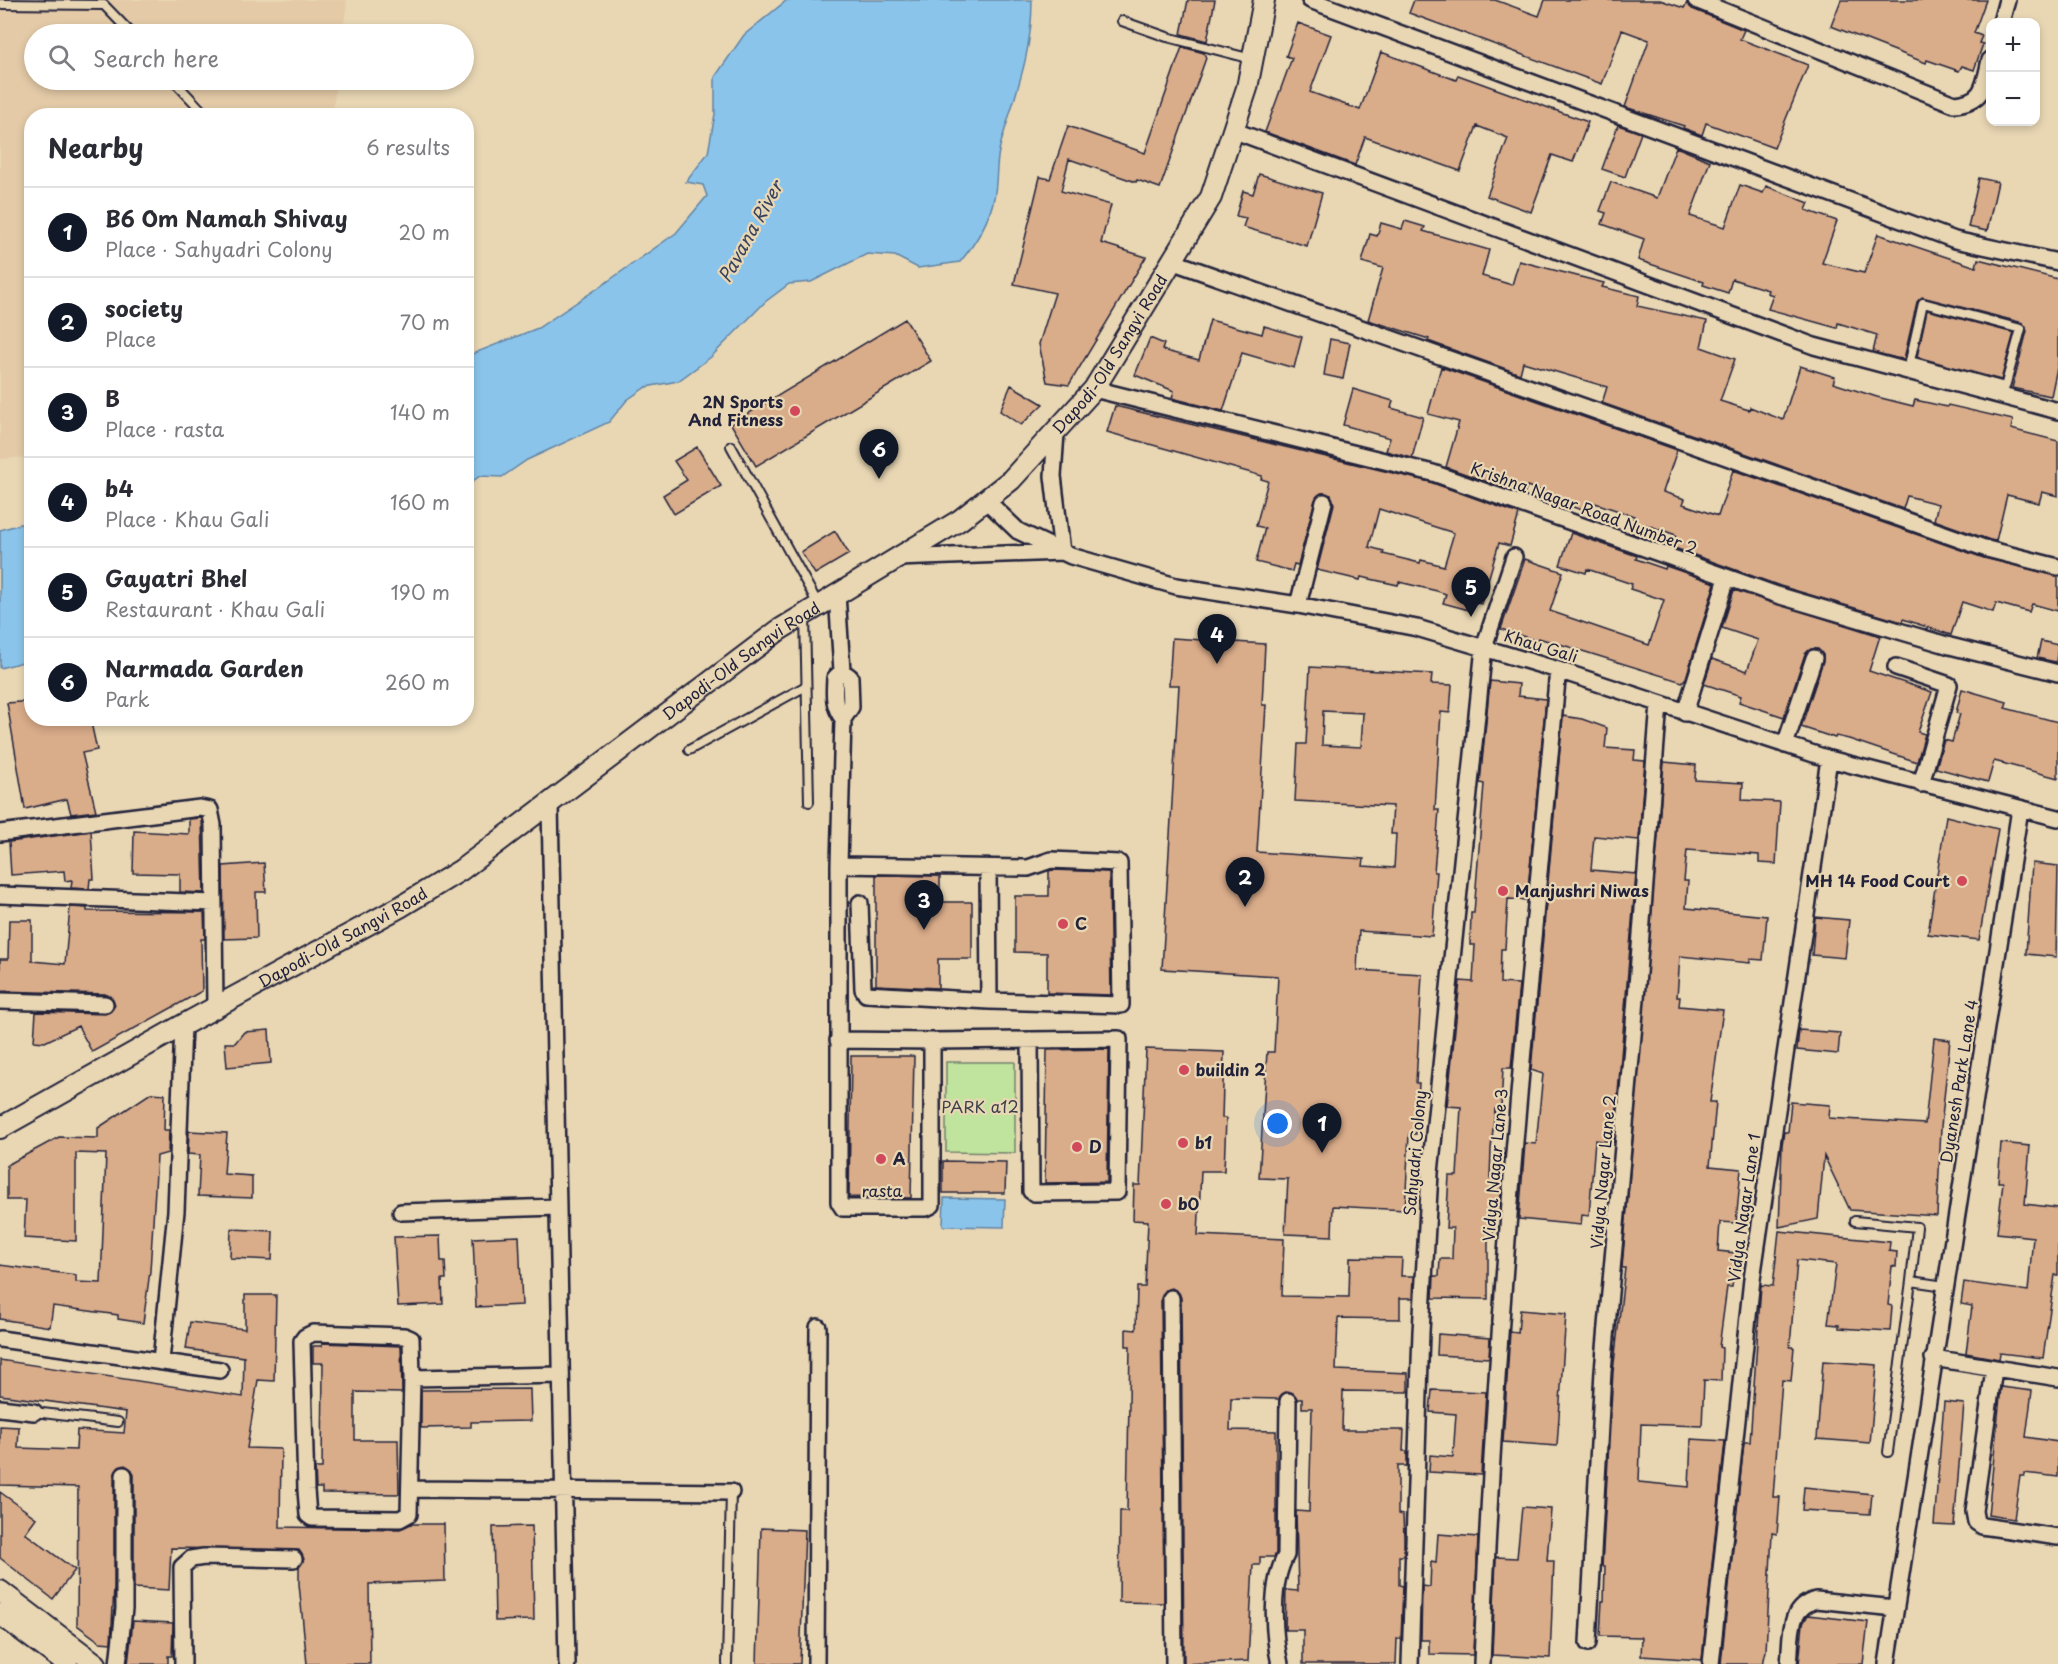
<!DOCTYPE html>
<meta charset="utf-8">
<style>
:root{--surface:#fff;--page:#f7f7f7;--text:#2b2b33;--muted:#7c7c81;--line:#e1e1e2;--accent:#111827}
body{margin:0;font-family:"Playpen Sans",sans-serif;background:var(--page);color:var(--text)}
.controls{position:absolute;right:18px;top:18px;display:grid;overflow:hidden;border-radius:12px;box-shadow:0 3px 9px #0003}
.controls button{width:54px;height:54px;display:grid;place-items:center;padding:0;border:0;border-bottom:2px solid var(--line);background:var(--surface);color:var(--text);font:30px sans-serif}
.you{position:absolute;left:1278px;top:1124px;width:21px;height:21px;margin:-15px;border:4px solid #fff;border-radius:50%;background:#1a73e8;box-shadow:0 0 0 9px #1a73e833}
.badge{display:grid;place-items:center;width:39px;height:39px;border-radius:50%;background:var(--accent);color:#fff;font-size:20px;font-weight:700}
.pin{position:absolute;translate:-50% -50px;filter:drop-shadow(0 2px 3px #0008)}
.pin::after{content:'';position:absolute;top:32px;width:21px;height:18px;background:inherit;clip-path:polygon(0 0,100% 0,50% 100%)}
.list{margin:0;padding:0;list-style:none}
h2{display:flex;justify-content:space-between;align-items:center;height:78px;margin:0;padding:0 24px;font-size:26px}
h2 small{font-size:20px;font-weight:400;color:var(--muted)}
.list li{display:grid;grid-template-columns:39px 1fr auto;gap:18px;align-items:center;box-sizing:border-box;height:90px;padding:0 24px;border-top:2px solid var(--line)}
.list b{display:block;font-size:22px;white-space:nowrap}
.list p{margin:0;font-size:20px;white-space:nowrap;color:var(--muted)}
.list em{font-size:20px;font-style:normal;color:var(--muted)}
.icon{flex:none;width:33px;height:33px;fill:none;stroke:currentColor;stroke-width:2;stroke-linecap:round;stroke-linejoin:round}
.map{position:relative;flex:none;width:2058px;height:1664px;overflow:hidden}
.search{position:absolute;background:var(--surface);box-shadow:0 3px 9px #0003;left:24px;top:24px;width:450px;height:66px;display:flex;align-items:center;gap:15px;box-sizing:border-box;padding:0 21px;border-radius:33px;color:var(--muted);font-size:22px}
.panel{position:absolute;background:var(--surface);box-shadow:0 3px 9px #0003;left:24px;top:108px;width:450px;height:618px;border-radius:24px}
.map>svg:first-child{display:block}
</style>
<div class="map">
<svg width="2058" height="1664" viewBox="0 0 2058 1664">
<rect width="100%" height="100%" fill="#e9d7b4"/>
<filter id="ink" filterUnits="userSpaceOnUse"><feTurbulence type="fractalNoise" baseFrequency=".0167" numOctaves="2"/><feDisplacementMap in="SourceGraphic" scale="12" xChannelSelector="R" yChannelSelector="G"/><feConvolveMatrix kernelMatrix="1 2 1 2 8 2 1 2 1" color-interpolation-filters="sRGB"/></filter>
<g filter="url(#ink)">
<path fill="#e4caa7" d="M0 0H347L343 34H34V80H337L332 115 32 116 31 457 0 459Z"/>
<path fill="#c0e39d" stroke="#71826c" stroke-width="1.5" d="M946 1062H1015V1153L946 1152Z"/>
<path fill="#8bc4ea" stroke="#6183a4" stroke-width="1.5" d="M787 0H1032C1032 55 1016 91 1001 143 995 161 998 180 994 198 989 222 975 244 960 262L918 268 895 256 867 254 811 282 789 284 765 302 711 357 678 381 646 387 627 400 609 422 527 460 502 477 480 476 467 485V356L538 328 604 284 676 233 707 196 703 185 686 182 708 153 715 114V77L744 35Z
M31 516V660L0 668V530L24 523Z
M944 1198 1005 1199 1004 1227 943 1226Z"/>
<path fill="#d9ac8a" stroke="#22223b" stroke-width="1.5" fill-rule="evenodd" d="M1188 0H1215L1207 41 1181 34Z
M1414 0H1495L1539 16 1545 0H1660L1684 8 1687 3 1692 9 1744 30 1740 39 1808 65 1774 148 1706 123 1702 135 1683 128 1684 126 1625 107 1649 40 1622 30 1602 84 1409 13Z
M1841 0H1986L1974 33 1982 36 1979 43 1983 44 1974 70 1962 66 1959 71 1927 60 1926 63 1831 26Z
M1298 23 1331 35 1310 92 1360 110 1381 52 1456 80 1458 75 1588 122 1573 162 1552 155 1531 212 1487 196 1508 138 1477 126 1460 171 1365 137 1355 165 1265 132 1292 58 1286 56Z
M1182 47 1204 53 1206 58 1160 188 1137 180 1136 182 1069 159 1061 191 1111 205 1101 243 1146 257 1069 385 1047 382 1039 344 1055 293 1014 284 1040 177 1050 179 1068 126 1145 153Z
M1618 125 1641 133 1625 177 1602 169Z
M1676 147 1710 161 1690 216 1725 227 1740 185 1763 193 1766 186 1809 203 1806 210 1837 221 1822 263 1864 273 1878 234 1976 267 1978 259 2058 279V363L2051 396 2012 388 2027 331 2023 323 1922 297 1917 302 1904 359 1896 358 1873 352 1877 335 1838 323 1837 328 1768 309 1773 295 1767 293 1768 290 1732 279 1728 293 1703 285 1704 282 1638 260 1644 239 1602 224 1606 213 1600 211 1611 182 1657 198Z
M1259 174 1322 193 1307 246 1243 227 1246 218 1236 216 1243 191 1253 194Z
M1979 178 1998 182 1987 231 1968 227Z
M1405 221 1425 227 1423 231 1489 250 1482 276 1512 285 1519 261 1604 283 1602 287 1639 296 1637 306 1707 321 1701 347 1735 359 1720 401 1749 410 1750 407 1783 420 1800 366 1835 377 1833 383 1877 397 1913 406 1915 400 1947 407 1948 405 2013 420 2011 429 2058 441V496L2042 492 2039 503 2007 495 1996 541 1990 540 1934 520 1938 504 1907 496 1903 509 1602 403 1607 387 1523 362 1520 374 1428 341 1429 339 1368 320 1383 268 1362 262 1370 234 1377 236 1381 223 1402 229Z
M1927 310 2014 333 2001 380 1917 357Z
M905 319 931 361 756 466 731 424Z
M1210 320 1262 334 1264 326 1302 337 1294 368 1242 353 1223 411 1172 398 1174 391 1135 375 1150 338 1164 344 1162 350 1199 360Z
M1330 339 1350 343 1343 379 1324 375Z
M1441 367 1677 450 1663 492 1685 499 1683 504 1718 516 1733 470 1984 558 2058 576V611L2032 604 2029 612 1996 603 1993 612 1962 602 1951 635 1903 619 1902 622 1780 586 1672 547 1676 535 1647 525 1643 537 1629 532 1634 516 1589 501 1585 511 1558 502 1559 497 1527 486 1524 495 1446 467 1459 422 1428 414Z
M1011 385 1043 404 1021 425 1000 411Z
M1353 389 1393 401 1391 408 1423 417 1412 458 1386 451 1390 438 1343 425Z
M1115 406 1430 482 1519 514 1510 546 1499 543 1481 604 1471 602 1469 610 1443 603 1446 594 1437 591 1399 582 1398 585 1361 577 1360 580 1317 570 1334 504 1331 495 1322 493 1315 500 1298 565 1294 564 1292 571 1256 562 1265 528 1256 526 1268 481 1261 479 1262 476 1107 432ZM1379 509 1454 533 1444 566 1421 560 1420 563 1383 554 1384 551 1369 547Z
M697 447 721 486 674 514 663 495 687 480 674 461Z
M835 531 849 554 815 574 801 552Z
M1571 533 1637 556 1636 559 1665 569 1666 566 1715 583 1686 678 1682 682 1563 645 1538 638 1537 641 1501 629 1525 559 1563 572 1550 611 1649 645 1664 600 1630 589 1632 584 1587 569 1586 573 1560 565Z
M1734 590 1880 636 1869 671 1932 692 1918 732 1925 734 1917 762 1849 739 1836 736 1835 738 1801 727 1823 661V655L1818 649H1811L1805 654 1784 717 1739 702 1741 696 1704 684 1712 659 1747 671 1758 640 1722 628Z
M1172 638 1265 644 1262 705H1266L1257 852 1364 859 1363 866 1394 868 1396 834H1391L1393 806 1295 801 1298 744H1306L1310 667 1432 674 1431 684 1452 685 1450 713 1441 712 1435 810H1439L1434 872H1437L1432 936 1359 931 1357 970 1422 974 1416 1083H1419L1416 1134H1409L1405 1210 1333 1206 1332 1236 1285 1234 1288 1179 1259 1178 1267 1052H1274L1278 976 1162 969 1179 685H1169ZM1323 711 1363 713 1361 747 1322 745Z
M2041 641 2058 645 2056 662 2037 658Z
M1490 681 1519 684 1518 696 1546 699 1527 900 1508 899 1505 949H1501L1500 983 1519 984 1511 1068H1503L1501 1109H1495L1491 1149 1490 1178 1502 1179 1499 1218 1494 1217 1493 1239H1488V1299L1433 1298 1434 1276H1439L1440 1259H1452L1453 1228H1446L1449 1176H1457L1461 1107 1447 1106 1448 1097 1460 981 1473 982 1475 945H1470L1471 913H1474L1484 784 1480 783Z
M1962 689 2007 702 2005 708 2058 722V778L1994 761 1988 782 1936 768 1944 740 1952 742 1960 714 1956 713Z
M32 701V718H90L97 750 82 753 96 811 71 814 67 799 25 809 7 703Z
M1563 716 1582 719 1607 728 1605 748 1635 750 1634 760 1645 761 1639 840 1594 836 1591 870 1636 874 1614 1142 1595 1140 1589 1216 1582 1215 1581 1225 1519 1219 1525 1143 1536 1144 1543 1074 1531 1070Z
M1664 762 1696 765 1695 780 1743 783 1742 800 1780 802 1776 864 1759 863V855L1687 850 1684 881H1688L1686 908 1767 916 1763 960 1750 959V963L1680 956 1677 997H1680L1679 1006 1723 1010 1710 1102H1716L1710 1166 1741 1169 1736 1223 1720 1222 1718 1251 1736 1253 1732 1287H1727L1719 1347 1722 1348 1721 1381 1704 1380 1702 1426 1641 1424 1639 1482 1689 1487 1691 1439 1725 1441 1702 1660 1641 1656 1642 1637 1600 1636 1602 1601H1604L1605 1566H1602L1613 1372 1625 1268H1622Z
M1946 816 1998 829 1979 940 1928 934Z
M202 818 204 893 180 892V874L133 873 134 831 189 834V819Z
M91 831 94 879H90L89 889 71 888 72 880 65 881 64 871 11 875 9 842Z
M264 863 266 892H256L257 938 224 939 223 866Z
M2032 863 2058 866 2056 957 2026 954Z
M1052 870 1109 872 1111 995 1047 993V953L1015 952V896H1049V871Z
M876 875 940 876V902H972V959H938V988L876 985Z
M70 907 87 908V911L204 912 205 939H201L202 991 92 1052 78 1026 45 1042 34 1041 36 1012 105 1014 110 1012 115 1005 113 999 105 994 0 991V959H8L9 920H32V961L65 964Z
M1815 917 1849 920 1845 958 1812 955Z
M269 1030 271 1063 227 1067 225 1043H235L244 1032Z
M1799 1030 1840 1033 1838 1054 1797 1050Z
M1934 1038 1950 1040 1941 1127 1937 1216 1850 1210 1824 1156 1818 1219 1779 1227 1782 1145 1784 1132H1788L1791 1102 1830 1105 1829 1118 1925 1124Z
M1109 1049 1107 1182 1045 1183 1047 1050Z
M1146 1049 1224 1052 1222 1118H1226L1224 1171H1201L1198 1235 1284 1239 1282 1296 1349 1297 1350 1257 1402 1258 1401 1276H1414L1413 1298H1400V1319L1338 1318 1336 1370 1408 1373V1392L1343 1391 1342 1430H1404L1403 1451H1407V1466H1398V1514L1403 1515 1404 1538V1556H1399V1585L1403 1586 1401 1639H1397L1396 1664H1303V1630H1285L1286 1590 1298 1591 1296 1511 1309 1512 1312 1408H1302V1399H1297L1293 1393 1288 1391 1279 1399 1231 1398 1230 1430 1276 1431V1553L1274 1557H1260V1565H1253L1248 1661 1184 1664 1181 1298 1179 1293 1172 1288 1166 1290 1161 1298 1164 1603 1119 1602 1120 1511H1127L1130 1346H1126V1329L1136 1330 1137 1287H1145L1148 1221 1133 1220 1134 1185H1140Z
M851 1056H914L911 1198 849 1197Z
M151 1093 165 1094 164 1130H169L168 1153 157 1156 150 1271 143 1323 118 1319V1315L53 1306 50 1327 0 1319V1265L76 1275V1282L101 1283 106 1154 76 1153V1241L24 1238 26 1200H7V1165L59 1137 98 1138V1128Z
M189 1131 227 1133 224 1174 252 1176V1198L198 1196 200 1155 188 1154Z
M2001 1143 2030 1146 2025 1204 2058 1208V1275H2055L2043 1358 2000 1353 1999 1359 1966 1353 1972 1306 1961 1304 1964 1282 2028 1291 2033 1237 1997 1233 2003 1182H1998Z
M943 1161 1006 1162 1005 1193H943Z
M231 1229 273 1231 272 1260 230 1258Z
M1779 1231 1890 1242 1889 1251 1897 1252 1896 1267 1892 1266 1888 1305 1892 1306 1890 1331 1839 1328V1325L1828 1324 1836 1264 1797 1260 1790 1347H1794L1791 1381 1782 1380 1773 1497H1780L1777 1534 1772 1533 1766 1651 1763 1664H1721L1744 1442H1750L1761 1285 1773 1286Z
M440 1236 441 1261H445L446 1279H442L443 1304 398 1306 394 1237Z
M519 1236 522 1305 476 1307 473 1238Z
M245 1295H276L274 1381 258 1380 247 1448 281 1449 280 1527 400 1529 411 1524H444L445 1581 369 1584 370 1664H307L299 1584V1567L304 1559 299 1550 171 1548 169 1590 134 1588V1475L132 1470 125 1465 119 1467 114 1475V1587L111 1643 100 1642 77 1625 78 1487 0 1485V1426L19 1427 18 1448 76 1450 77 1430 124 1433 126 1412 0 1395V1360L243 1397 244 1357 186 1349 190 1322 245 1329Z
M1520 1310 1566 1314 1557 1446 1503 1442 1510 1332 1518 1333Z
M1438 1334 1490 1338 1489 1358 1437 1355Z
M322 1343 401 1346 402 1393 355 1392V1440H398L399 1494 322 1493V1488H316L315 1468H322L323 1363H313V1346H322Z
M1823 1361 1877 1365 1870 1443 1817 1439Z
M2001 1387 2032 1391 2026 1437 2058 1442V1477L2024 1473V1476H2020L2014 1519 1988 1515Z
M530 1389 531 1421 471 1422V1427L421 1428V1390Z
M1432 1390 1486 1392 1481 1475 1429 1472 1430 1455 1453 1457 1456 1414 1430 1412Z
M1944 1402 1964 1404 1954 1526 1934 1525Z
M1804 1487 1872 1494 1870 1514 1802 1510Z
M0 1492 36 1518 25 1533 75 1570 53 1599 0 1558Z
M1522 1507 1551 1509 1547 1561H1554L1550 1658 1492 1655 1496 1557 1517 1558Z
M532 1526 534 1620 495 1621 493 1527Z
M761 1528 805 1530 800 1664H757Z
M1438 1534 1478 1537 1473 1655 1429 1654V1640H1421L1422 1586 1430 1587 1431 1562 1436 1563Z
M1808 1615 1868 1622 1863 1664H1799L1803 1624Z
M133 1621 173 1623 172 1656H168V1664H128Z"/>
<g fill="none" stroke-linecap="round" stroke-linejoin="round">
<defs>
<path id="service" d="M0 4 104 5 132 34
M1122 21 1167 37 1252 59
M173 80 207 116
M1923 303 2021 329 2005 387 1910 361Z
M731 446 818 604
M805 615 809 802
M689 750 806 686
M1855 1221 1917 1227 1911 1281
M34 1412 118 1422
M1888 1452 1911 1281 1945 1286
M727 1664 731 1492"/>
<path id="minor" d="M1310 0 1955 240 2058 262
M1696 0 1954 104C1984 102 1984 86 1990 60
M2001 22 2007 0
M1235 131 1814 346 2058 411
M1171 261 1987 549 2058 567
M1094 389 1433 473 1777 595 1950 646 2058 673
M986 500 1018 531 1071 556 1176 586 1298 605 1417 628 1558 670 1829 759 2058 818
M897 558 1062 552 1053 476 1056 433
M837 594 842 671
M1298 605 1324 502
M1896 667 1949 685 1921 784
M842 671 850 677 851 707 843 719C833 706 834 695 835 678Z
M1685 713 1727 578
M843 719 839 865 1028 868 1051 860 1119 863 1121 1005 989 1001 988 868
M1785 745 1814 658
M550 805 567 1664
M0 833 200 808 210 810 213 825 215 1007
M839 865V1202L843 1208H926L932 1205V1041L1119 1039 1117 1192 1034 1193 1031 1191 1030 1040
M0 895 214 903
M860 903 863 989 866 994 989 1001
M0 1001 105 1004
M838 1040 932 1041
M401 1212 558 1207
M1171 1298 1174 1664
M0 1339 220 1370
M1933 1358 2058 1378
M161 1361 176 1211 183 1025
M1994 1369 1974 1511 1976 1522 1982 1526 2058 1537
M412 1378 409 1514 400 1519 312 1518 308 1515 306 1490 302 1341 305 1337 313 1333 404 1336 411 1339 412 1378 561 1375
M0 1408 34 1412
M416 1489 731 1492
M1588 1643 1603 1371 1634 1024 1659 704
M118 1664 124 1609V1475
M183 1664 182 1567 191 1559 204 1557 294 1559
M816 1664 818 1327
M1280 1664C1273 1633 1270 1584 1286 1555L1288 1401
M1410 1664 1421 1332 1430 1173 1484 647 1514 557
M1482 1664C1494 1332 1527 1001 1558 670
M1711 1664 1752 1279 1829 759
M1789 1664C1792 1638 1786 1608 1816 1600L1895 1608
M1887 1664 2020 809"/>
<g id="tertiary">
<path id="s1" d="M0 1128 183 1025 400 907 461 870 779 630 960 520 1011 480 1094 389 1211 197 1247 88 1264 0"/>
<path d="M0 1591 96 1664"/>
<path d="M0 1614 67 1664"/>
</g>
</defs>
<use href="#service" stroke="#22223b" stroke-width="12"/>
<use href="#minor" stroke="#22223b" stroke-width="20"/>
<use href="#tertiary" stroke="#22223b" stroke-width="24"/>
<use href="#service" stroke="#e9d7b4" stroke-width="8"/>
<use href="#minor" stroke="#e9d7b4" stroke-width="15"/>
<use href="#tertiary" stroke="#e9d7b4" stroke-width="20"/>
</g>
</g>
<g fill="#d1495b" stroke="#e9d7b4" stroke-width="2">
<circle cx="795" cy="411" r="6"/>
<circle cx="1962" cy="881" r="6"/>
<circle cx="1503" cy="891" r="6"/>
<circle cx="1063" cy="924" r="6"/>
<circle cx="1184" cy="1070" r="6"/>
<circle cx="1183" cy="1143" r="6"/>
<circle cx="1077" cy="1147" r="6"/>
<circle cx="881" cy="1159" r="6"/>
<circle cx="1166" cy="1204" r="6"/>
</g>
<g text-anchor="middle" stroke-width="4.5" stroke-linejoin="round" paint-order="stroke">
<g font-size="16" fill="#22223b" stroke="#e9d7b4">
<text dy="6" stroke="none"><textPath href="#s1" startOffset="1364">Dapodi-Old Sangvi Road</textPath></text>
<text transform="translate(1584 508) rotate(20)" y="6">Krishna Nagar Road Number 2</text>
<text transform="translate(1541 646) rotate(17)" y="6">Khau Gali</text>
<text dy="6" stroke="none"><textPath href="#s1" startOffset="878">Dapodi-Old Sangvi Road</textPath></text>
<text dy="6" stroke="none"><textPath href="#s1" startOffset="392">Dapodi-Old Sangvi Road</textPath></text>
<text transform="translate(1959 1081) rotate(-81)" y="6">Dyanesh Park Lane 4</text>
<text transform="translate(1415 1153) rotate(-85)" y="6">Sahyadri Colony</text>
<text transform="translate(1495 1165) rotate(-85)" y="6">Vidya Nagar Lane 3</text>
<text transform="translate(1603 1172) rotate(-85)" y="6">Vidya Nagar Lane 2</text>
<text x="882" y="1197">rasta</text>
<text transform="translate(1744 1208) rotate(-82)" y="6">Vidya Nagar Lane 1</text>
</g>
<g font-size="16" font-weight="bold" fill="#22223b" stroke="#e9d7b4" text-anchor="start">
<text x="783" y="408" text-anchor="end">2N Sports<tspan x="783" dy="18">And Fitness</tspan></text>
<text x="1950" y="887" text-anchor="end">MH 14 Food Court</text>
<text x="1515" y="897">Manjushri Niwas</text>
<text x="1075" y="930">C</text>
<text x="1196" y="1076">buildin 2</text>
<text x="1195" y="1149">b1</text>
<text x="1089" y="1153">D</text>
<text x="893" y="1165">A</text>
<text x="1178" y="1210">b0</text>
</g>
<g font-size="16" fill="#3a3f4a" stroke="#e9d7b4">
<text x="980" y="1113">PARK a12</text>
</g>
<g font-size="18" font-style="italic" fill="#37425e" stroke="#e9d7b4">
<text transform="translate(751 232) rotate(-61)" y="6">Pavana River</text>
</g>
</g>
</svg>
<div class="controls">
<button>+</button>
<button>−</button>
</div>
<div class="you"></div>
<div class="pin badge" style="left:1322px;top:1153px">1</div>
<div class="pin badge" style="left:1245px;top:907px">2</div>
<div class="pin badge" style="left:924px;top:930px">3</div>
<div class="pin badge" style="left:1217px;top:664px">4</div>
<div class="pin badge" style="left:1471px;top:617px">5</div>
<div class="pin badge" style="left:879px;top:479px">6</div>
<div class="search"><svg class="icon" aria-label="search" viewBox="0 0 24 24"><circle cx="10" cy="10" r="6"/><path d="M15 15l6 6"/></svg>Search here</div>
<section class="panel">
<h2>Nearby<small>6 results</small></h2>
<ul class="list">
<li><span class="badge">1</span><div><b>B6 Om Namah Shivay</b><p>Place · Sahyadri Colony</p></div><em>20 m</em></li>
<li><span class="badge">2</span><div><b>society</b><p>Place</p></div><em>70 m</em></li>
<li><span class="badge">3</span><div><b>B</b><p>Place · rasta</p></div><em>140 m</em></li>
<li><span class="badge">4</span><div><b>b4</b><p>Place · Khau Gali</p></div><em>160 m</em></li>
<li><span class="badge">5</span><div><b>Gayatri Bhel</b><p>Restaurant · Khau Gali</p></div><em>190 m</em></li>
<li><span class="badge">6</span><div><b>Narmada Garden</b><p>Park</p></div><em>260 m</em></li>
</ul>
</section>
</div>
